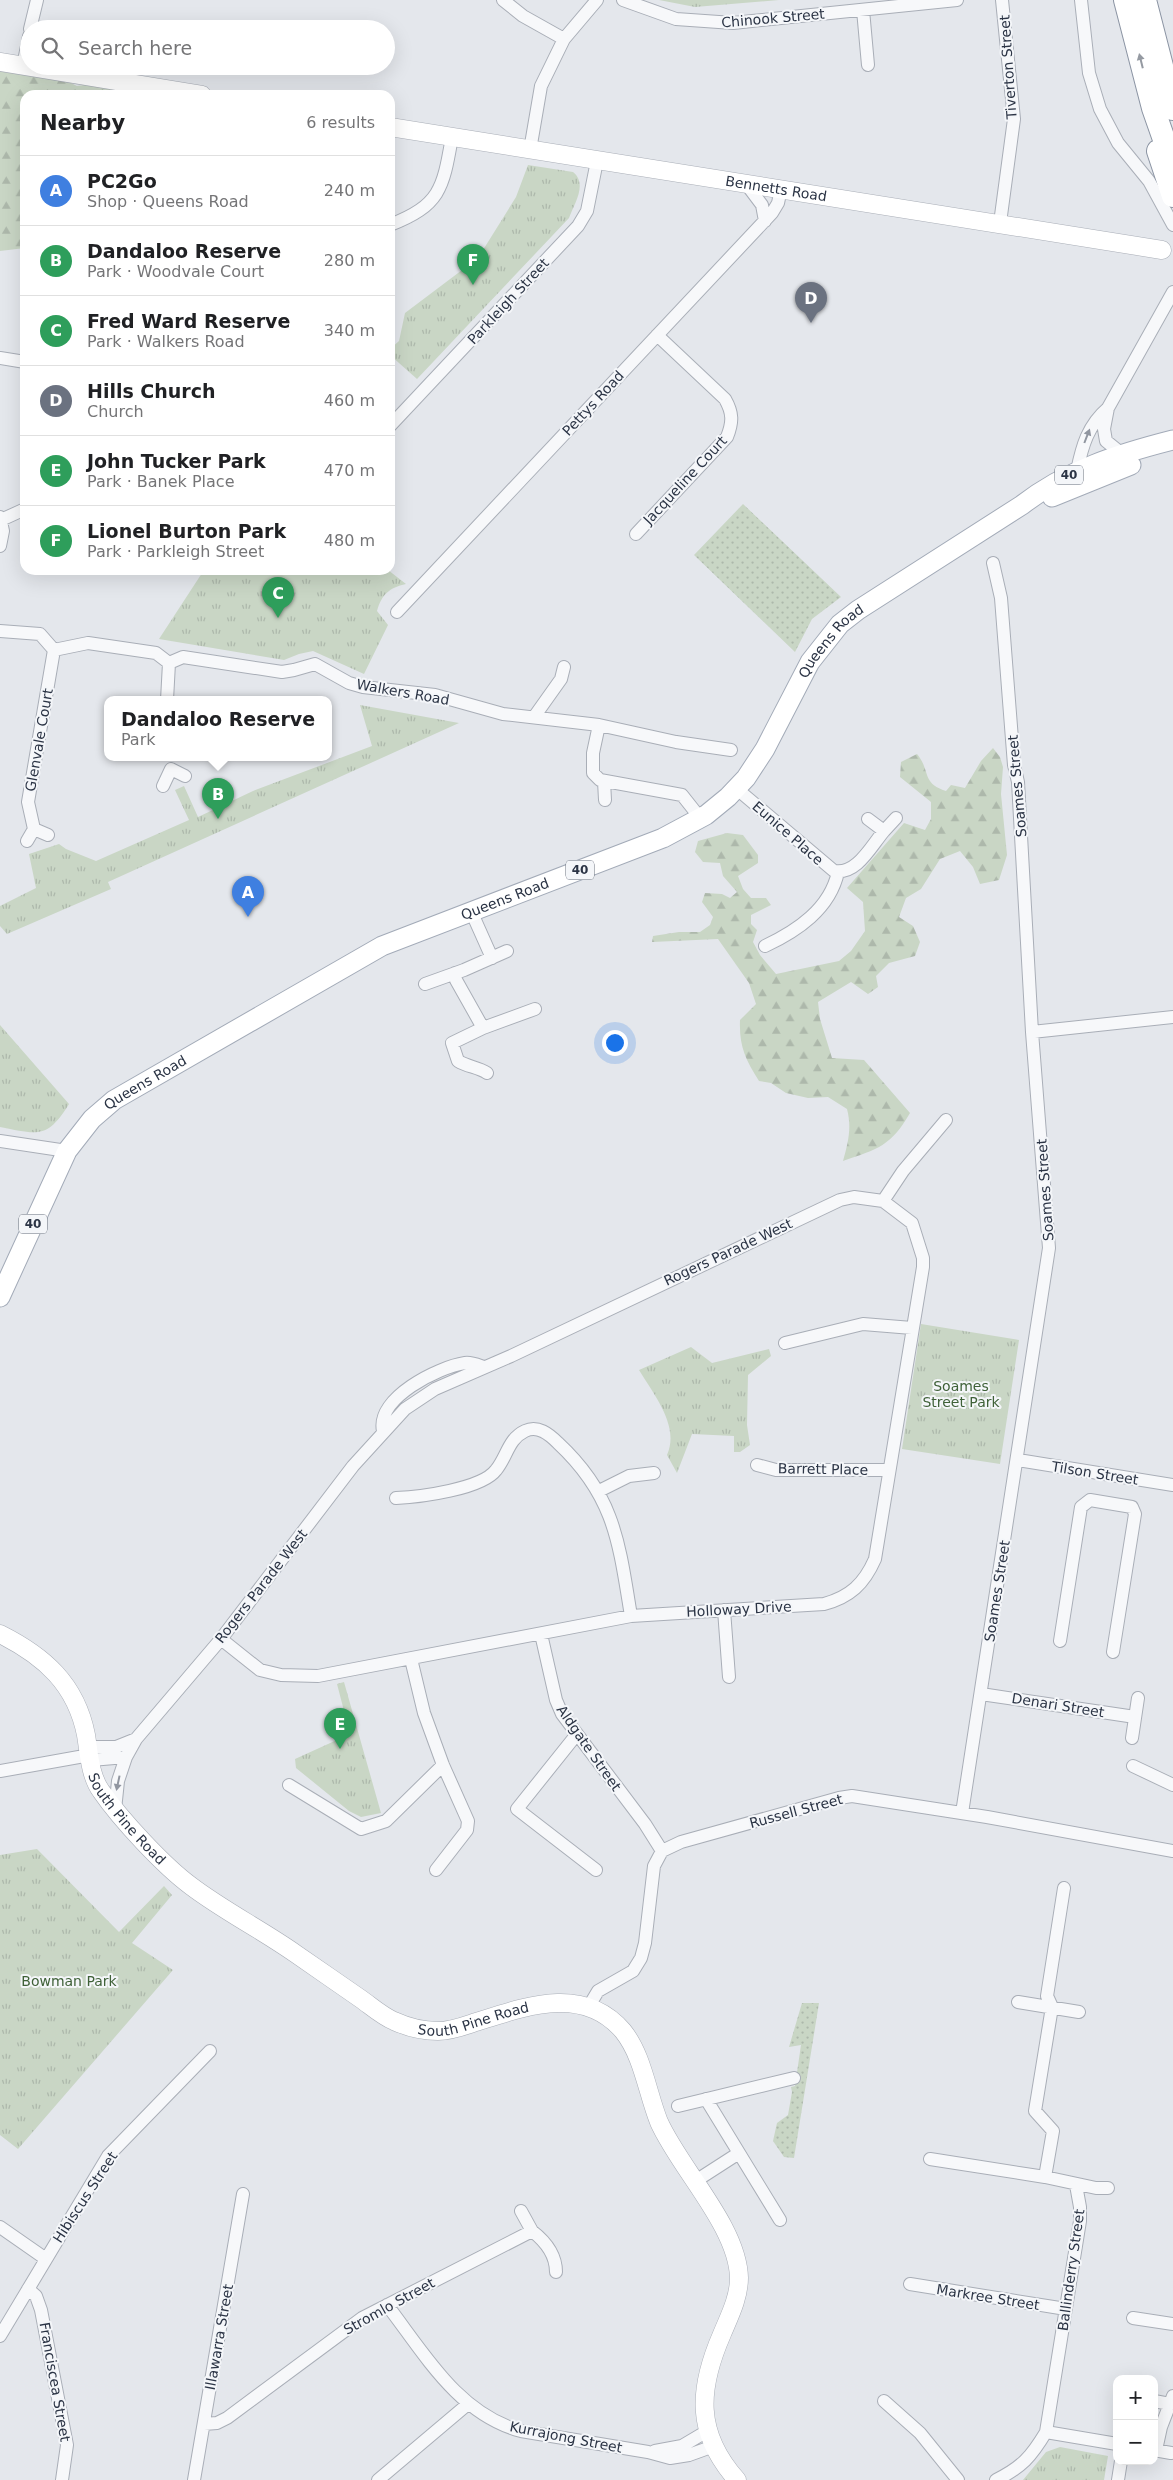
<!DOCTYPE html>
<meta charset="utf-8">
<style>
:root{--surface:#fff;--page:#f6f6f6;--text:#202124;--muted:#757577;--line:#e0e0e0;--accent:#d1495b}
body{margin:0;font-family:"DejaVu Sans",sans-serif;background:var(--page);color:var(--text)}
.controls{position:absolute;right:15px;bottom:15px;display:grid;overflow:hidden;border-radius:10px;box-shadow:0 5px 20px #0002}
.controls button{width:45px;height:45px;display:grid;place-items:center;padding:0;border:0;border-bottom:1px solid var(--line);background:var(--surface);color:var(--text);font:25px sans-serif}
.you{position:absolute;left:614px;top:1042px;width:18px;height:18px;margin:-12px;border:4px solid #fff;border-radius:50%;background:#1a73e8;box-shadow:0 0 0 8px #1a73e833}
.badge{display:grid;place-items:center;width:32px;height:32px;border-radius:50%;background:var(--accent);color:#fff;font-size:16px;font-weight:700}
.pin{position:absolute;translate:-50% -41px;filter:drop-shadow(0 1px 2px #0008)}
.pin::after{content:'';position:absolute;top:26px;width:18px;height:15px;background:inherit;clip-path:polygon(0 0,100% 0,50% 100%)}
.popup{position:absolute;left:104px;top:696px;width:228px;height:65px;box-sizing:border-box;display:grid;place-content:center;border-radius:10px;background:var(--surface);filter:drop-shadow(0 1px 4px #0005);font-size:16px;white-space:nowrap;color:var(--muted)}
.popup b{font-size:19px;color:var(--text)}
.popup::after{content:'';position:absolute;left:50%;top:100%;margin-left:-10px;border:10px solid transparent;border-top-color:var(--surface)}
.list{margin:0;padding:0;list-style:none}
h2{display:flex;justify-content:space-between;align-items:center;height:65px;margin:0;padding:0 20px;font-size:21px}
h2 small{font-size:16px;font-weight:400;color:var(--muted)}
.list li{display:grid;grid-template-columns:32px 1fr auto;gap:15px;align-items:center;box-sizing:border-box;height:70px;padding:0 20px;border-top:1px solid var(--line)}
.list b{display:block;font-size:19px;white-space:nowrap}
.list p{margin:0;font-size:16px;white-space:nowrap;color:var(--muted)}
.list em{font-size:16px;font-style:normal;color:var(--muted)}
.icon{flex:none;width:28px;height:28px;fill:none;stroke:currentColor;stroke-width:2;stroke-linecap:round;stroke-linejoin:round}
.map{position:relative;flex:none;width:1173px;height:2480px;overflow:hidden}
.search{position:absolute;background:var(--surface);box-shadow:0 5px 20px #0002;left:20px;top:20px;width:375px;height:55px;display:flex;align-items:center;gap:12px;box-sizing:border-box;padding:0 18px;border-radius:28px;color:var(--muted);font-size:19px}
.panel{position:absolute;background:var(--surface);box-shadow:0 5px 20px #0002;left:20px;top:90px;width:375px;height:485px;border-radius:15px}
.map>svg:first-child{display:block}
</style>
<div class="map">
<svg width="1173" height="2480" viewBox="0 0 1173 2480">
<defs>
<pattern id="grass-dots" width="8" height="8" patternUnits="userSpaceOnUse" patternTransform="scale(1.25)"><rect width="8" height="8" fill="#c9d6c5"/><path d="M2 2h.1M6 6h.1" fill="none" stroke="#adb8ab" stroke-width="1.8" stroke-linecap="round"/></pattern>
<pattern id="forest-firs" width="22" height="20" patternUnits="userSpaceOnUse" patternTransform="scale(1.25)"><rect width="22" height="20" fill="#c9d6c5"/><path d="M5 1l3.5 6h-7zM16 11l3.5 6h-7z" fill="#adb8ab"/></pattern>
<pattern id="park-tufts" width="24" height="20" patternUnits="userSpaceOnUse" patternTransform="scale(1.25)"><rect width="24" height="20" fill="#c9d6c5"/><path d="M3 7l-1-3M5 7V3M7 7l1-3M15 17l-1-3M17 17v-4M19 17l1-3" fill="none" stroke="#adb8ab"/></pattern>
</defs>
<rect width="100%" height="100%" fill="#e4e7ec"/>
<path fill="url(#grass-dots)" d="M743 504 841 597 812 619 795 652 694 555Z
M802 2003H819L794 2158 784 2157 773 2141 777 2123 788 2115 792 2092 791 2087 795 2086 801 2045 789 2047Z"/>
<path fill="url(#forest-firs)" d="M0 69 65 80 77 86 91 84 157 95H25V248L0 251Z
M993 748 1000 757 1003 767 1001 794 1007 855 999 880 980 884 973 867 960 851 940 859 921 889 906 898 899 917 913 926 920 942 915 956 889 963 876 976 878 987 868 994 851 982 818 1002 820 1019 832 1058 864 1060 910 1113C891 1146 878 1149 843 1161 848 1143 852 1128 847 1109L828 1097 808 1098 786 1093 771 1083 759 1081C745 1059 739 1046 740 1020L756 1004 749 983 718 939 652 942 653 936 679 932H700L710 925 713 917 702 902 705 893 722 894 730 898 737 892 723 876 720 863 703 862 695 852 698 841 727 833 743 835 758 855V863L738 876 743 889 751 898H766L771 905 751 915V924L757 930 753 942 760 955 776 974 839 961 851 951 865 931 863 902 847 888 904 823 925 830 931 819V802L900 777 901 762 917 754C931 771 921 783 946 791L951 785 965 788 981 761Z"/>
<path fill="url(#park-tufts)" d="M659 0H779L695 7Z
M528 165 573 172C588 184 574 204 569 218L417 379 390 355V349L399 341 405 313 478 258 516 197Z
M204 570H388L406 584C389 588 382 594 377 611L388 625 364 674 313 651 299 654 284 660 159 639Z
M360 705 459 723 108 882 111 889 7 934 0 926V906L36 888 29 854 59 844 66 849 96 861 189 820 175 790 184 786 198 817 253 791 372 746Z
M0 1025 69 1104C47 1140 37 1134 0 1127Z
M921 1324 1019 1340 1000 1464 902 1449Z
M691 1347 712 1363 769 1349 771 1356 748 1375 747 1425 750 1445 740 1452H734V1436L692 1434 677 1473 667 1455C680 1426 654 1395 639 1370Z
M344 1682 381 1813 361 1817 349 1811 296 1768 295 1759 350 1734 337 1684Z
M37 1849 119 1932 164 1886 172 1895 132 1943 173 1970 18 2149 0 2135V1855Z
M1060 2447 1108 2456 1104 2480H1023L1046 2452Z"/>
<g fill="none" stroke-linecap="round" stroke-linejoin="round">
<defs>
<path id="street" d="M503 0 523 16 564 39
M623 0 676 19 733 23 957 0
M1081 0 1089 73 1100 109 1118 143 1149 181 1173 225
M863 10 868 65
M30 29 37 0
M23 66 29 36
M530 150 541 86 564 39 597 0
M747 185 762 205 765 221
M1000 223 1014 119 1002 0
M390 225C441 205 443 188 452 137
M0 358 25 362
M390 426 578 226 587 211 597 161
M1122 454 1106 441 1104 429 1108 408 1173 292
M1077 471C1082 446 1088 425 1108 408
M0 517 3 531 0 546
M1 520 25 509
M636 534 727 437C733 422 733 413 725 399L657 335
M397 612 772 213 778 203 781 189
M0 631 40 634 54 650 88 643 156 653 169 663 183 657 282 672 294 670 315 664 349 683 363 687 435 695 503 714 599 725 676 742 731 750
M167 700 169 663
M534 717 561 679 564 667
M599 725 593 753V773L600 780 682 795 701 819
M604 781 605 800
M163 786 171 769 185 776
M737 789 834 871C857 875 871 846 884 831
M868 819 884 831 896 818
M34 829 28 802 54 650
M27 841 34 829 48 835
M471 911 492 958
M765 946C797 931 830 909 838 872
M455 973 456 980 483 1028 535 1009
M425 984 464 970 507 951
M483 1028 452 1043 458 1061C468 1067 478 1067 487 1073
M1032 1032 1173 1017
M0 1141 67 1151
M785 1343 863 1324 912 1328
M383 1431C376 1398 438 1367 465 1363 471 1362 478 1365 484 1367
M1018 1460 1173 1485
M757 1465 776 1470H889
M599 1491 629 1476 654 1473
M396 1498C420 1497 482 1489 496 1470 507 1457 508 1439 525 1431 538 1425 549 1434 558 1443 615 1496 619 1543 631 1616
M724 1610 729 1677
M541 1634 556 1700 562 1714 645 1824 662 1851
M221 1639 260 1670 281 1675 318 1676 631 1616 824 1604C850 1597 864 1584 875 1559L923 1267V1258L912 1223 883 1201
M1060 1641 1081 1507 1090 1500 1132 1507 1135 1514 1113 1652
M411 1659 424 1713 443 1765 468 1821 467 1830 436 1870
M981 1694 1135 1717
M577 1734 517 1809 596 1870
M1132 1738 1138 1698
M88 1747H116L136 1739
M91 1760 126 1757 136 1739 221 1639 353 1466 405 1409 435 1389 511 1356 840 1200 854 1197 883 1201 903 1171 946 1120
M1133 1766 1173 1785
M0 1771 90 1755
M289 1785 361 1829 386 1821 443 1765
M115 1810 118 1781 126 1757
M962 1813 1049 1248 1032 1032 1018 782 1014 765 1001 598 993 563
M1018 2002 1079 2012
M589 2006 598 1991 633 1971 641 1958 645 1943 654 1866 662 1851 681 1842 839 1798 852 1796 987 1817 1173 1851
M706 2099 780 2220
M678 2106 794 2078
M930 2159 1045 2177 1096 2188H1108
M1045 2177 1053 2131 1035 2111 1052 2007 1047 1996 1064 1888
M694 2182 739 2153
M521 2211 532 2231
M0 2227 46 2259
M910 2284 1066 2309
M28 2289 36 2296 41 2310 67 2445 62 2480
M387 2305C424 2353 458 2414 521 2431L648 2452 670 2458 689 2455 714 2446
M1133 2318 1173 2324
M0 2336 108 2156 210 2051
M884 2401 920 2433 958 2480
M1154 2401 1170 2404
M204 2424 217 2423 227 2418 362 2318 532 2231C545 2241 556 2254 556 2272
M1046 2432 1117 2444
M1154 2450 1171 2453
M1156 2450 1161 2427 1173 2396
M655 2451 682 2446 709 2430
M194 2480 243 2194
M378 2480 468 2404
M996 2480C1022 2467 1031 2457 1046 2432L1080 2221V2207L1076 2185
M1118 2480 1121 2461"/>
<g id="secondary">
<path d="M0 62 202 95"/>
<path id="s1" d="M390 127 1162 250"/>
<path id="s2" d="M0 1634C44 1656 76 1684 86 1735 89 1753 90 1776 101 1791 121 1820 164 1866 191 1886 224 1911 262 1930 296 1954 318 1969 339 1984 361 1999 371 2006 382 2016 394 2021 407 2027 423 2031 438 2031 451 2031 464 2026 476 2022 524 2007 583 1984 623 2031 643 2056 647 2092 659 2122 680 2169 738 2227 739 2278 739 2298 729 2317 722 2334 698 2389 695 2433 737 2480"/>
</g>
<g id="primary">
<path d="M1052 497 1131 465"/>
<path id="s3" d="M0 1297 67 1151 92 1119 114 1100 382 946 663 838 706 815 728 797 746 778 765 749 810 662 840 624 858 610 1022 505C1067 470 1118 454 1173 440"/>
</g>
<path id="highway" d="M1125 0 1153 108 1173 165
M1145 0 1173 109
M1158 151 1173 196"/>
</defs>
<use href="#street" stroke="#a9aeb7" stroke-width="14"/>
<use href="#secondary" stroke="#a9aeb7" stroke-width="19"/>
<use href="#primary" stroke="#a3abb8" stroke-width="21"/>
<use href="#highway" stroke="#8b94a3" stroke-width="24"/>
<use href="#street" stroke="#f7f8fa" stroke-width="12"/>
<use href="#secondary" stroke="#fff" stroke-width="18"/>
<use href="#primary" stroke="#fff" stroke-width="19"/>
<use href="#highway" stroke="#fff" stroke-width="22"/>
</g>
<defs><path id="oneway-solid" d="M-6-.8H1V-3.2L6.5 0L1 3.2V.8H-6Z" transform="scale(1.25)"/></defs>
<use fill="#959aa2" href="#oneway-solid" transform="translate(1141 61) rotate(-104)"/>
<g fill="#9196a0">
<use href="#oneway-solid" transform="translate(1087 436) rotate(-69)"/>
<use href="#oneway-solid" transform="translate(118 1783) rotate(102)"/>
</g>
<g text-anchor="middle" stroke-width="4" stroke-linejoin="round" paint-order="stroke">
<g fill="#f4f6f9" stroke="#676e7b" stroke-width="1">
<rect x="1055" y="465.5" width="28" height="19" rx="4"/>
<rect x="566" y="860.5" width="28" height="19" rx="4"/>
<rect x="19" y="1214.5" width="28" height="19" rx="4"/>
</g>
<g font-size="12" font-weight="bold" fill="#2b3445">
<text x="1069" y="479">40</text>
<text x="580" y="874">40</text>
<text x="33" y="1228">40</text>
</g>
<g font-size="14" fill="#2b3445" stroke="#f4f6f9">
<text transform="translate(773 18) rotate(-5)" y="5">Chinook Street</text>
<text transform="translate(1008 67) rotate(-94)" y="5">Tiverton Street</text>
<text dy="5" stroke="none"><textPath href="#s1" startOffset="391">Bennetts Road</textPath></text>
<text transform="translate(508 301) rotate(-47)" y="5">Parkleigh Street</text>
<text transform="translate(593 403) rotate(-47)" y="5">Pettys Road</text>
<text transform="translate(685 480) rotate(-47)" y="5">Jacqueline Court</text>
<text dy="5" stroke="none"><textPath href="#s3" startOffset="1106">Queens Road</textPath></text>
<text transform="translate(403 692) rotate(10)" y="5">Walkers Road</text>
<text transform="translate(39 740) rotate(-80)" y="5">Glenvale Court</text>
<text transform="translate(1017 786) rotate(-95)" y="5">Soames Street</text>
<text transform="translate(788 833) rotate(41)" y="5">Eunice Place</text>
<text dy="5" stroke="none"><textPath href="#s3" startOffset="671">Queens Road</textPath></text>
<text dy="5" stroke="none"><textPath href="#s3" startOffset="266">Queens Road</textPath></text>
<text transform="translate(1045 1190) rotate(-94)" y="5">Soames Street</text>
<text transform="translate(728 1252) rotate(-25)" y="5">Rogers Parade West</text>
<text transform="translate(823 1469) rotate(1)" y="5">Barrett Place</text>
<text transform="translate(1095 1473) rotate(9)" y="5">Tilson Street</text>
<text transform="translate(261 1586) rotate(-52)" y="5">Rogers Parade West</text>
<text transform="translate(997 1591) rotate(-81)" y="5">Soames Street</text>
<text transform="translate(739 1609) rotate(-3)" y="5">Holloway Drive</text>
<text transform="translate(1058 1705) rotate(9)" y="5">Denari Street</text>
<text transform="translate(589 1748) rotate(55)" y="5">Aldgate Street</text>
<text transform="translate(796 1811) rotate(-15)" y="5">Russell Street</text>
<text dy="5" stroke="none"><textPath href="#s2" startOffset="234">South Pine Road</textPath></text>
<text dy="5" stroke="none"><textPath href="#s2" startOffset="654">South Pine Road</textPath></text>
<text transform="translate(85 2197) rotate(-57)" y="5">Hibiscus Street</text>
<text transform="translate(1071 2270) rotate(-82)" y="5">Ballinderry Street</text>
<text transform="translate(988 2297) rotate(9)" y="5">Markree Street</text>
<text transform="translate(389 2306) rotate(-29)" y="5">Stromlo Street</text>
<text transform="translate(219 2337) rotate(-80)" y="5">Illawarra Street</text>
<text transform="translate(55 2382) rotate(80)" y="5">Franciscea Street</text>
<text transform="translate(566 2437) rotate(11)" y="5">Kurrajong Street</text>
</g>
<g font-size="14" fill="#3f6138" stroke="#f4f6f9">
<text x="961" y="1391">Soames<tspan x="961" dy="16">Street Park</tspan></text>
<text x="69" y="1986">Bowman Park</text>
</g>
</g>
</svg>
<div class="controls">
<button>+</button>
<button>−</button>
</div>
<div class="you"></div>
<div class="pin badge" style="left:248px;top:917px;background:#3f7fe0">A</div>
<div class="pin badge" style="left:218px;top:819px;background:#2e9e5b">B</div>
<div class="popup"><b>Dandaloo Reserve</b>Park</div>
<div class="pin badge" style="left:278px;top:618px;background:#2e9e5b">C</div>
<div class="pin badge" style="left:811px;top:323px;background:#6b7280">D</div>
<div class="pin badge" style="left:340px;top:1749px;background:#2e9e5b">E</div>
<div class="pin badge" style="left:473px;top:285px;background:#2e9e5b">F</div>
<div class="search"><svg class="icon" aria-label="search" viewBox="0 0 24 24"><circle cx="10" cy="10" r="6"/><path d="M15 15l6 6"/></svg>Search here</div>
<section class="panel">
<h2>Nearby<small>6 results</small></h2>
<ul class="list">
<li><span class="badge" style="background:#3f7fe0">A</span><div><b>PC2Go</b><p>Shop · Queens Road</p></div><em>240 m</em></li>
<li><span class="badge" style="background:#2e9e5b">B</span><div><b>Dandaloo Reserve</b><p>Park · Woodvale Court</p></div><em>280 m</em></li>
<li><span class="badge" style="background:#2e9e5b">C</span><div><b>Fred Ward Reserve</b><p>Park · Walkers Road</p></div><em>340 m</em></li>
<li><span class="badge" style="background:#6b7280">D</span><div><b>Hills Church</b><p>Church</p></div><em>460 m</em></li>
<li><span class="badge" style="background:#2e9e5b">E</span><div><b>John Tucker Park</b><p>Park · Banek Place</p></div><em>470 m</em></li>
<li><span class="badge" style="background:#2e9e5b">F</span><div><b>Lionel Burton Park</b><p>Park · Parkleigh Street</p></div><em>480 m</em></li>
</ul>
</section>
</div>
